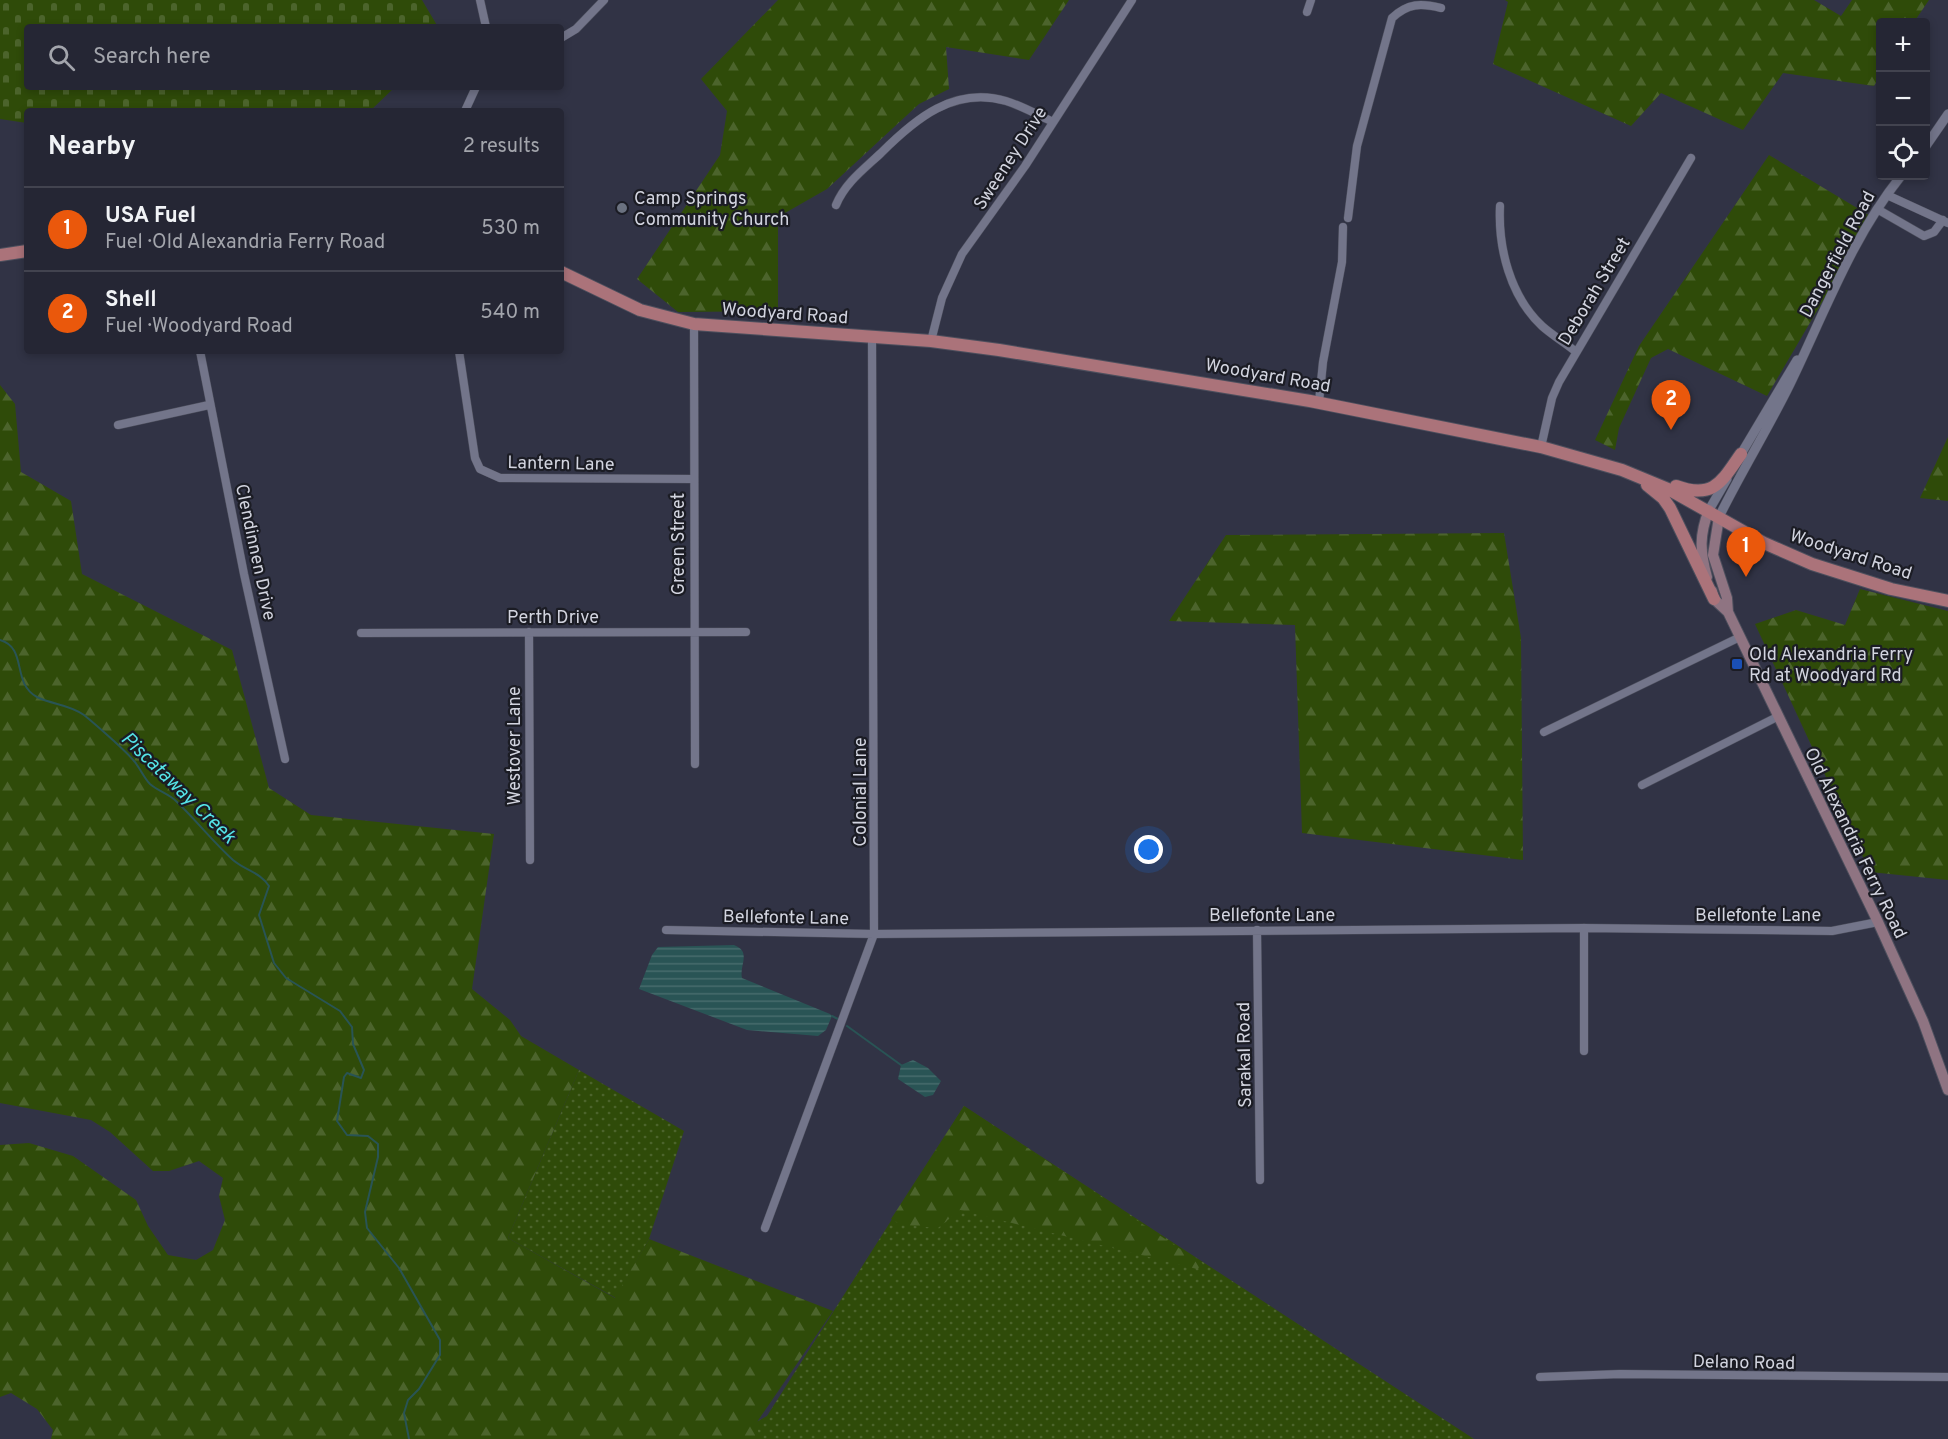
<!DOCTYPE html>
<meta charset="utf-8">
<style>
:root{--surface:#252634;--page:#2d2e3c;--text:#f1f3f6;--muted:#a3a5ac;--line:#42434f;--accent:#ea580c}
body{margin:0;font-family:Overpass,sans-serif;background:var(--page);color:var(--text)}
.controls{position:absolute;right:18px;top:18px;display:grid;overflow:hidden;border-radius:6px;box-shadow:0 3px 9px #0003}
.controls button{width:54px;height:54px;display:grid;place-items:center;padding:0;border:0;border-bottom:2px solid var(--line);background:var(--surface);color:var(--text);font:30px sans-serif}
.you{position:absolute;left:1149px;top:850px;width:21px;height:21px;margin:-15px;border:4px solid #fff;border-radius:50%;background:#1a73e8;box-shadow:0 0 0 9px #1a73e833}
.badge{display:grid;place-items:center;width:39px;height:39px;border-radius:50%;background:var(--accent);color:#fff;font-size:20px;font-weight:700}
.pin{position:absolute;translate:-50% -50px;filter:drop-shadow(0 2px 3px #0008)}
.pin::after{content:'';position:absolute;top:32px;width:21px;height:18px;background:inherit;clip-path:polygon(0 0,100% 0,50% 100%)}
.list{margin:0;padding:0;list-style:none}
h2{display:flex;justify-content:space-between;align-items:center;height:78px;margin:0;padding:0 24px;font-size:26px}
h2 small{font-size:20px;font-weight:400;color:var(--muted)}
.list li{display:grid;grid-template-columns:39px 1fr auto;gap:18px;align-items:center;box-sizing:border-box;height:84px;padding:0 24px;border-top:2px solid var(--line)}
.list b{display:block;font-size:22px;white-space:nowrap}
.list p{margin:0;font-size:20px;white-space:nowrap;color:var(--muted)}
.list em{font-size:20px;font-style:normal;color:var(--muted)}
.icon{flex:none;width:33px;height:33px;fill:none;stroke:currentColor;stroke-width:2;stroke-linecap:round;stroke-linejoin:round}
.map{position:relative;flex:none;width:1948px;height:1439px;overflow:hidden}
.search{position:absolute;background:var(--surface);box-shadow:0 3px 9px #0003;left:24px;top:24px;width:540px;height:66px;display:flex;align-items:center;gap:15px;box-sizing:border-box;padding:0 21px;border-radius:6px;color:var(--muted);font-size:22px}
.panel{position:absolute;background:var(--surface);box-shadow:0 3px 9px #0003;left:24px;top:108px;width:540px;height:246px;border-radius:6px}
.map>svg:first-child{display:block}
</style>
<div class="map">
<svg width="1948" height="1439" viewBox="0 0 1948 1439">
<defs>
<pattern id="grass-dots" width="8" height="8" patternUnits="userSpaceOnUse" patternTransform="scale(1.5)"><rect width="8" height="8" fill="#2f4b09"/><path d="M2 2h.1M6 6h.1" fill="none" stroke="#4c642c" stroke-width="1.8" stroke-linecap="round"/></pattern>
<pattern id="forest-firs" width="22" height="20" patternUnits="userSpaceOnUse" patternTransform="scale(1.5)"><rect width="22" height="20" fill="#2f4b09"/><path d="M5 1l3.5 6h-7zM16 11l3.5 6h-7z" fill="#4c642c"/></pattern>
<pattern id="cemetery-stones" width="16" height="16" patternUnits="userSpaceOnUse" patternTransform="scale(1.5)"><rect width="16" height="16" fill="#2f4b09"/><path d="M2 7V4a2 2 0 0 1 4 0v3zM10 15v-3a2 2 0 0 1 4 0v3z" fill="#4c642c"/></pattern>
<pattern id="water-rules" width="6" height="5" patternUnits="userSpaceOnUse" patternTransform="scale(1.5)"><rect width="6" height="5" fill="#295455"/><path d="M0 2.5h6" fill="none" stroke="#476c6d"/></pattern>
</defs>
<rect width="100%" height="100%" fill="#313345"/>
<path fill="url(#grass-dots)" d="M579 1070 684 1131 649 1239 616 1298 508 1238Z
M964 1106 1474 1439H746L756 1422 767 1416Z"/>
<path fill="url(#forest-firs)" d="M778 0H1069L1029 60 946 47 949 89 919 104 827 189 778 217V311L678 312 637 279 720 155 727 111 701 79Z
M1505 0H1814L1841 16 1852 0H1929L1914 22H1880V76L1874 86 1783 73 1743 130 1661 93 1631 126 1493 64 1508 2Z
M1769 155 1872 217 1767 396 1668 349 1651 358 1619 428 1615 450 1595 440 1639 346Z
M0 385 15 404 21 472 71 501 82 574 232 650 269 788 311 815 494 834 472 989 510 1020 521 1036 579 1070 508 1238 615 1298 649 1239 833 1311 757 1422 759 1439H51L53 1430 37 1409 11 1393 0 1397V1145L29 1143 73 1156 136 1200 148 1226 168 1255 196 1260 213 1250 225 1220 219 1196 223 1178 199 1161 169 1171H153L110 1132 91 1120 0 1103Z
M1948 437V501L1920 498Z
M1504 533 1521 638 1523 860 1302 833 1295 625 1169 621 1226 535Z
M1860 589 1948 611V880L1870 872 1755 624 1796 610 1845 625Z
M964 1106 1203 1264 1197 1269 960 1210 938 1228 902 1225 891 1219Z"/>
<path fill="url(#cemetery-stones)" d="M0 0H422L438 27H27V87H395L370 111H27V123L0 119Z"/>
<path fill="url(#water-rules)" d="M734 945C752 952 739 965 742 978L830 1014 832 1016 826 1030 818 1036 747 1030 639 989 652 955 658 947Z
M913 1060 928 1068 941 1081 933 1095 925 1097 898 1079 901 1065Z"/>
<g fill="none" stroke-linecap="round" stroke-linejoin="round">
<path stroke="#295455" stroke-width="2" d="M0 640C28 648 11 683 37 697 53 705 69 704 84 715 95 724 125 750 134 761 140 768 144 778 150 784 158 791 169 794 176 801 196 820 213 842 233 860 246 871 260 872 269 886L259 915 274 963 286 978 340 1011 352 1027 353 1044 364 1070 361 1078 347 1073 344 1077 337 1121 347 1135 368 1136 378 1144V1157L365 1212 367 1228 399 1268 440 1340V1355L419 1389 408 1400 404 1413 409 1439
M832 1016 838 1019
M847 1026 901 1065"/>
<defs>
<path id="minor" d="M480 0 486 27
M1307 12 1311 0
M561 38 576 29 604 0
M465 111 476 87
M1887 195 1948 223
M836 205C845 183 864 169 881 153 915 119 954 86 1006 101 1022 106 1038 115 1053 122
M1500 206C1498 248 1510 296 1542 326 1552 335 1564 342 1575 351
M1877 209 1924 236 1934 232 1943 220
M1348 218 1357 146 1392 18C1408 3 1421 3 1441 8
M694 324 695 764
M931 341 942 298 962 254 1025 166 1132 0
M200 351 244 574 285 759
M459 351 475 458 480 469 500 478 693 479
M1319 402 1323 362 1342 262 1343 227
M118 425 209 405
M1541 447 1552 398 1559 382 1691 158
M529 632 530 860
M361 633 746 632
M1544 732 1740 637
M1642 785 1777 717
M1584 928V1051
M666 930 874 934 1584 928 1832 931 1878 922
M1257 930 1260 1180
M765 1228 874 934 872 337
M1540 1377 1620 1374 1948 1377"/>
<path id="tertiary" d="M1926 146 1948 114
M1738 459 1797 360
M1709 510 1727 479
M1719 517C1741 472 1768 429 1790 384 1824 314 1852 237 1901 176"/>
<path id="secondary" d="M1719 517 1713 555 1727 598 1728 612
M1707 577C1700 552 1699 535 1709 510
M1712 591 1714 599 1728 612 1878 922 1923 1021 1948 1090"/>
<path id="primary" d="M0 255 27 251
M561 272 640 310 694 324 931 341 999 350 1310 401 1541 447 1622 470 1668 489 1764 543 1812 564 1891 589 1948 601
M1647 485 1663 498 1670 508 1714 599
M1676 486C1714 500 1722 481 1741 454"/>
</defs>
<use href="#minor" stroke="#4d4f5d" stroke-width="9"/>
<use href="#tertiary" stroke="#4d4f5d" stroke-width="10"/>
<use href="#secondary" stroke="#4d4f5d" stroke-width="12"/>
<use href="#primary" stroke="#4d4f5d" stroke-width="14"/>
<use href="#minor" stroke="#73758a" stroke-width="8"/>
<use href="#tertiary" stroke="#73758a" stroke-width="9"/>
<use href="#secondary" stroke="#8f7482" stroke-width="10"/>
<use href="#primary" stroke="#ab737a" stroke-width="12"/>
</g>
<circle fill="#6b7280" stroke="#1b1c24" stroke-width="2" cx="622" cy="208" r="6"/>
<rect fill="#1a4fb4" stroke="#1b1c24" stroke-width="2" x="1731" y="658" width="12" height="12" rx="3"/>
<g text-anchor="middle" stroke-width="4.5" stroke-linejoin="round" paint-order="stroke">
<g font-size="18" fill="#d2d4df" stroke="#1b1c24">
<text transform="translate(1010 158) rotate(-57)" y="6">Sweeney Drive</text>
<text transform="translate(1837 254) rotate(-62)" y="6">Dangerfield Road</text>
<text transform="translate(1594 291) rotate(-59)" y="6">Deborah Street</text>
<text transform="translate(785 313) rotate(4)" y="6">Woodyard Road</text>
<text transform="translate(1268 375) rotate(10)" y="6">Woodyard Road</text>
<text transform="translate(561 463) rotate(1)" y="6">Lantern Lane</text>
<text transform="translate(678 544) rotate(-90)" y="6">Green Street</text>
<text transform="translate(256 552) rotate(78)" y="6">Clendinnen Drive</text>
<text transform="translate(1851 554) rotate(18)" y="6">Woodyard Road</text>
<text x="553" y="623">Perth Drive</text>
<text transform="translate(514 746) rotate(-90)" y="6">Westover Lane</text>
<text transform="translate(860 792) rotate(-90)" y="6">Colonial Lane</text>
<text transform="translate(1856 843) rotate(64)" y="6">Old Alexandria Ferry Road</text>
<text x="1272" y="921">Bellefonte Lane</text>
<text x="1758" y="921">Bellefonte Lane</text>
<text transform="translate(786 917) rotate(1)" y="6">Bellefonte Lane</text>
<text transform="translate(1244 1055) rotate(-91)" y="6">Sarakal Road</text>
<text transform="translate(1744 1362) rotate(1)" y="6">Delano Road</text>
</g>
<g font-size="18" fill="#d2d4df" stroke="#1b1c24" text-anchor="start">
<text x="634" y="204">Camp Springs<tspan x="634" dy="21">Community Church</tspan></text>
<text x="1749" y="660">Old Alexandria Ferry<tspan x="1749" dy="21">Rd at Woodyard Rd</tspan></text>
</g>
<g font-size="20" font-style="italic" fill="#54e3e6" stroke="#1b1c24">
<text transform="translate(179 787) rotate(44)" y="7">Piscataway Creek</text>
</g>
</g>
</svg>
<div class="controls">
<button>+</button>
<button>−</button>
<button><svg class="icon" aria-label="locate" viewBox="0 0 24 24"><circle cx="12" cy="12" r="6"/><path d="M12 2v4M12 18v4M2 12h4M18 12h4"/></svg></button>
</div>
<div class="you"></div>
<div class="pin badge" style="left:1746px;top:577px">1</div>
<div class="pin badge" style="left:1671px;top:430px">2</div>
<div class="search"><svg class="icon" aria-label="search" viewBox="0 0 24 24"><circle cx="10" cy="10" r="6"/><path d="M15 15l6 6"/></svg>Search here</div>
<section class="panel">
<h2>Nearby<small>2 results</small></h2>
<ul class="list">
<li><span class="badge">1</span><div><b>USA Fuel</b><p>Fuel · Old Alexandria Ferry Road</p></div><em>530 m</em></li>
<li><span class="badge">2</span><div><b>Shell</b><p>Fuel · Woodyard Road</p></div><em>540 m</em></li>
</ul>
</section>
</div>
